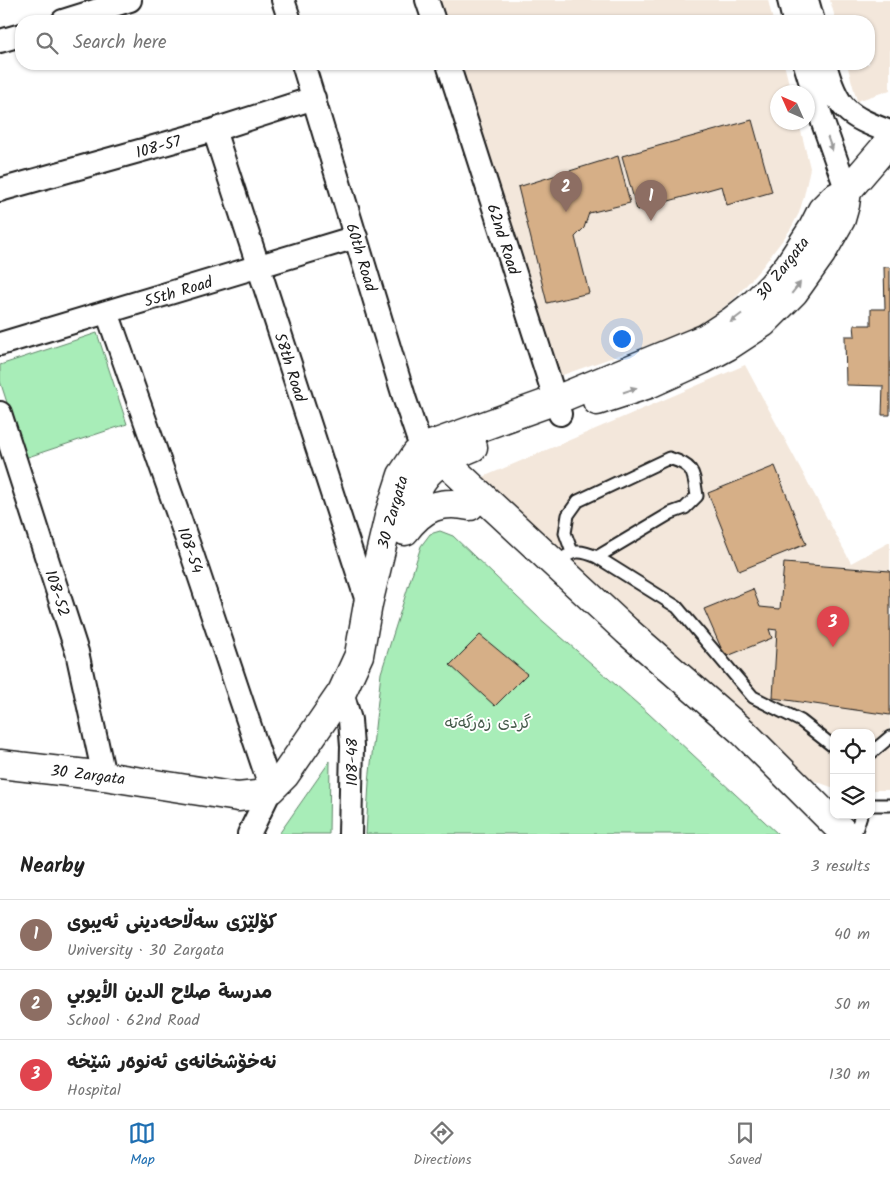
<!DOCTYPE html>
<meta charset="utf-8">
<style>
:root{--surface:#fff;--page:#f2f2f2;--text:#222;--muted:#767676;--line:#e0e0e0;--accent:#1f6fb2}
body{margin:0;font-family:Kalam,"Playpen Sans Arabic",sans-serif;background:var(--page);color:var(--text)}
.controls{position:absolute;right:15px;bottom:15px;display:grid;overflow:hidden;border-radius:10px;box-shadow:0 1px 4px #0004}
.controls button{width:45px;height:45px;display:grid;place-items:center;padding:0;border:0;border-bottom:1px solid var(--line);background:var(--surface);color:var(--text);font:25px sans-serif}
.compass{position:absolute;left:770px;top:85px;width:45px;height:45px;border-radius:50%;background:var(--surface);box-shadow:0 1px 4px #0004;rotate:315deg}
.you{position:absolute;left:621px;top:338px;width:18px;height:18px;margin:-12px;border:4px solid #fff;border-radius:50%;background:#1a73e8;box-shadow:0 0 0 8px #1a73e833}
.badge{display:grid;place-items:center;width:32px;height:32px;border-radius:50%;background:var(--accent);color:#fff;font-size:16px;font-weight:700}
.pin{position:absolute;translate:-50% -41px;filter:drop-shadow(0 1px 2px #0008)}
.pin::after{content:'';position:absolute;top:26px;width:18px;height:15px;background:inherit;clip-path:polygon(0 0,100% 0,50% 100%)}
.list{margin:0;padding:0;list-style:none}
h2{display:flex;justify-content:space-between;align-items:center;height:65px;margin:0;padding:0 20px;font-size:21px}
h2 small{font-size:16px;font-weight:400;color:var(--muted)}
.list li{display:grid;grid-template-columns:32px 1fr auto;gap:15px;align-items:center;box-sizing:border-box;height:70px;padding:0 20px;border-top:1px solid var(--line)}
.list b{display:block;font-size:19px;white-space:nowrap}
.list p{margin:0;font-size:16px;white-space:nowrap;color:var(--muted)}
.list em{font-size:16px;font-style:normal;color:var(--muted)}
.icon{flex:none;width:28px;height:28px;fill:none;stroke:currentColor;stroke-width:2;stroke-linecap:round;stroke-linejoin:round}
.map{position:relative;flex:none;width:890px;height:834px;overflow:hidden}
.search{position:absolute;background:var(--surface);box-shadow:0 1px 4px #0004;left:15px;right:15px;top:15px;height:55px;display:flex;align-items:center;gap:12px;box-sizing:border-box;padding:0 18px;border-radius:20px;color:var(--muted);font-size:19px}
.sheet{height:275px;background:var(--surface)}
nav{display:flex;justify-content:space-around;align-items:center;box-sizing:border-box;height:70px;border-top:1px solid var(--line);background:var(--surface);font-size:14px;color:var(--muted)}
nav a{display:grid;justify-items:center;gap:2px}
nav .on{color:var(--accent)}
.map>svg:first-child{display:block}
</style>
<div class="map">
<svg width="890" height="834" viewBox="0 0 890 834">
<rect width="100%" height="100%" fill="#fff"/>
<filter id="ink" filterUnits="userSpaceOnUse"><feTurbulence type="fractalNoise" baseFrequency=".02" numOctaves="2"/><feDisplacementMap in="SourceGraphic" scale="10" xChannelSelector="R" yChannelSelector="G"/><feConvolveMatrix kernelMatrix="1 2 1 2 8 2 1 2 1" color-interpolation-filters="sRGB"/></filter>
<g filter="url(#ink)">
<path fill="#f3e7db" d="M440 0H768L773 21H446Z
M830 0H890V90L857 101 847 64H869V21H836Z
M459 64H784L791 92H778V122L799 123 810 168 804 196 799 213 790 230 763 266 734 299 707 321 693 329 554 378Z
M745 365 851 563 890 542V790H871V733H834V788L812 780 476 480Z"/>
<path fill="#a8edb8" stroke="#62846a" d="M97 333 127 424 25 458 0 381V365Z
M440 531 453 536 537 616 648 713 778 834H366L369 782 381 673 421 546 430 534Z
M330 761 329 834H279Z"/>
<path fill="#d6af87" stroke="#1c1c1c" d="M752 120 772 192 727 205 722 186 637 210 622 156Z
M618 156 630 203 589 213 584 228 575 237 589 293 547 303 518 187Z
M884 267H890V415H882L883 386 846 385 845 336H855L854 325H871V309H885Z
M775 466 806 544 739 571 708 493Z
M784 563 890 571V715L773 698 777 630 769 629 772 638 725 657 704 609 753 589 760 607 780 609Z
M480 635 527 674 495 706 450 665Z"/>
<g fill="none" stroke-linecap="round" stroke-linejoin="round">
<defs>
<path id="lane" d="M572 552 565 533 568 515 578 501 669 458C695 466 693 472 697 496L685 508 671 513 597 557
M555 564C572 551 577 548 597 557L677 607 753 697 801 721 834 747
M871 753 890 737
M871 805H890
M855 834 861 815"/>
<path id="street" d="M283 0 290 21
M427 0 434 21
M789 0 794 21
M807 0 813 21
M63 21 130 0
M0 41 21 35
M303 64 405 400 422 450
M448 64 560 414
M805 64 823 123 847 191
M825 64C837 109 847 116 890 132
M214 130 368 604
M0 190 214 130 314 98
M107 312 193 557 271 789 249 834
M0 344 356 237
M0 413 77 652 104 776
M342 692 350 720 352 746 350 834"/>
<path id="secondary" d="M597 401 649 384 702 360 728 346 763 323 794 292 821 254 841 219 845 205 847 191 890 141
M429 452 443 460 627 631 743 732 845 834
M407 523C417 475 429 465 473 447
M405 531C423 507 440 500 470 506
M0 764 104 776 238 797 257 795 271 789 285 775 342 692 359 655 368 604 390 512 402 475 416 454 431 445 556 400 706 338 732 321 755 303 772 286 789 265 813 228 822 210 834 198 847 191"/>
</defs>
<use href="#lane" stroke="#1c1c1c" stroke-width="15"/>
<use href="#street" stroke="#1c1c1c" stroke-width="26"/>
<use href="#secondary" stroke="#1c1c1c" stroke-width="31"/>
<use href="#lane" stroke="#fff" stroke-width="11"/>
<use href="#street" stroke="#fff" stroke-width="22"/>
<use href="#secondary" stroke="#fff" stroke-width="28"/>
</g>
<defs><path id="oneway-solid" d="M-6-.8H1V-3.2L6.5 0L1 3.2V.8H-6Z" transform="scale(1.25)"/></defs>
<g fill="#999">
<use href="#oneway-solid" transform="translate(830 144) rotate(70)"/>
<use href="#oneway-solid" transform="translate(796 288) rotate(-52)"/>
<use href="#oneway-solid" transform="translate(736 318) rotate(143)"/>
<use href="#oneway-solid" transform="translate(630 390) rotate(-19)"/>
</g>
</g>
<g text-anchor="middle" stroke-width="4" stroke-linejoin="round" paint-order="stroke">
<g font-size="16" fill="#1c1c1c" stroke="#fff">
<text transform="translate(158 146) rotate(-16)" y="6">108-57</text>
<text transform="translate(504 239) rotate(72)" y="6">62nd Road</text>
<text transform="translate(362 257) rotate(73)" y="6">60th Road</text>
<text transform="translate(782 268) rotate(-52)" y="6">30 Zargata</text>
<text transform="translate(178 291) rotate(-17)" y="6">55th Road</text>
<text transform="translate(291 367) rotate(72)" y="6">58th Road</text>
<text transform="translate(392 512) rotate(-74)" y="6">30 Zargata</text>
<text transform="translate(191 550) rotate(71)" y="6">108-54</text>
<text transform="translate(58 593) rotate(72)" y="6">108-52</text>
<text transform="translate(351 762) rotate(-90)" y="6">108-48</text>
<text transform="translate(88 774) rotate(7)" y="6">30 Zargata</text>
</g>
<g font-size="16" fill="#465b4b" stroke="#fff">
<text x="488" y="728">گردی زەرگەتە</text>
</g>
</g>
</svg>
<div class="controls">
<button><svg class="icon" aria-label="locate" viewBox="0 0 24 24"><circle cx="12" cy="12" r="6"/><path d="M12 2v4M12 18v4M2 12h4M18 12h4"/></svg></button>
<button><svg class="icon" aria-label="layers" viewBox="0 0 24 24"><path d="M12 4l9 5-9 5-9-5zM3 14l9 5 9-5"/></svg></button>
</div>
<svg class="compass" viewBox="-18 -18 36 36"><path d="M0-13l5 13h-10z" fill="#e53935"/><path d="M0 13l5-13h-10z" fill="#767676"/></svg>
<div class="you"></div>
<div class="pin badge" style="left:651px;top:221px;background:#8d6e63">1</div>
<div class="pin badge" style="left:566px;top:212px;background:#8d6e63">2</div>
<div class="pin badge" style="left:833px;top:647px;background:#e0444e">3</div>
<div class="search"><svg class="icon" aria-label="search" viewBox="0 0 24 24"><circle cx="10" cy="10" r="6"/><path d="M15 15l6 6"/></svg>Search here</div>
</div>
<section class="sheet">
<h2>Nearby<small>3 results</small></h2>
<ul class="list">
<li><span class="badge" style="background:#8d6e63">1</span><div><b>کۆلێژی سەڵاحەدینی ئەیبوی</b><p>University · 30 Zargata</p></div><em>40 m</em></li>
<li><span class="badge" style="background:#8d6e63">2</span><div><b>مدرسة صلاح الدين الأيوبي</b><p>School · 62nd Road</p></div><em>50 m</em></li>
<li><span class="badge" style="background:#e0444e">3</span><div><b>نەخۆشخانەی ئەنوەر شێخە</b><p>Hospital</p></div><em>130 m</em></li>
</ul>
</section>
<nav>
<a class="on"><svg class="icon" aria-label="map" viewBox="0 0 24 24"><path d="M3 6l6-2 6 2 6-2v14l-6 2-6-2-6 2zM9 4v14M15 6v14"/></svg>Map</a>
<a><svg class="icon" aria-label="directions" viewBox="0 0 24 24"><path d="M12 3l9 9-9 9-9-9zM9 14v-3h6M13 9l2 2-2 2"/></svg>Directions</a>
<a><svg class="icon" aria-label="saved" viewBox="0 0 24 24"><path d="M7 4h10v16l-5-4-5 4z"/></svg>Saved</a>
</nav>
